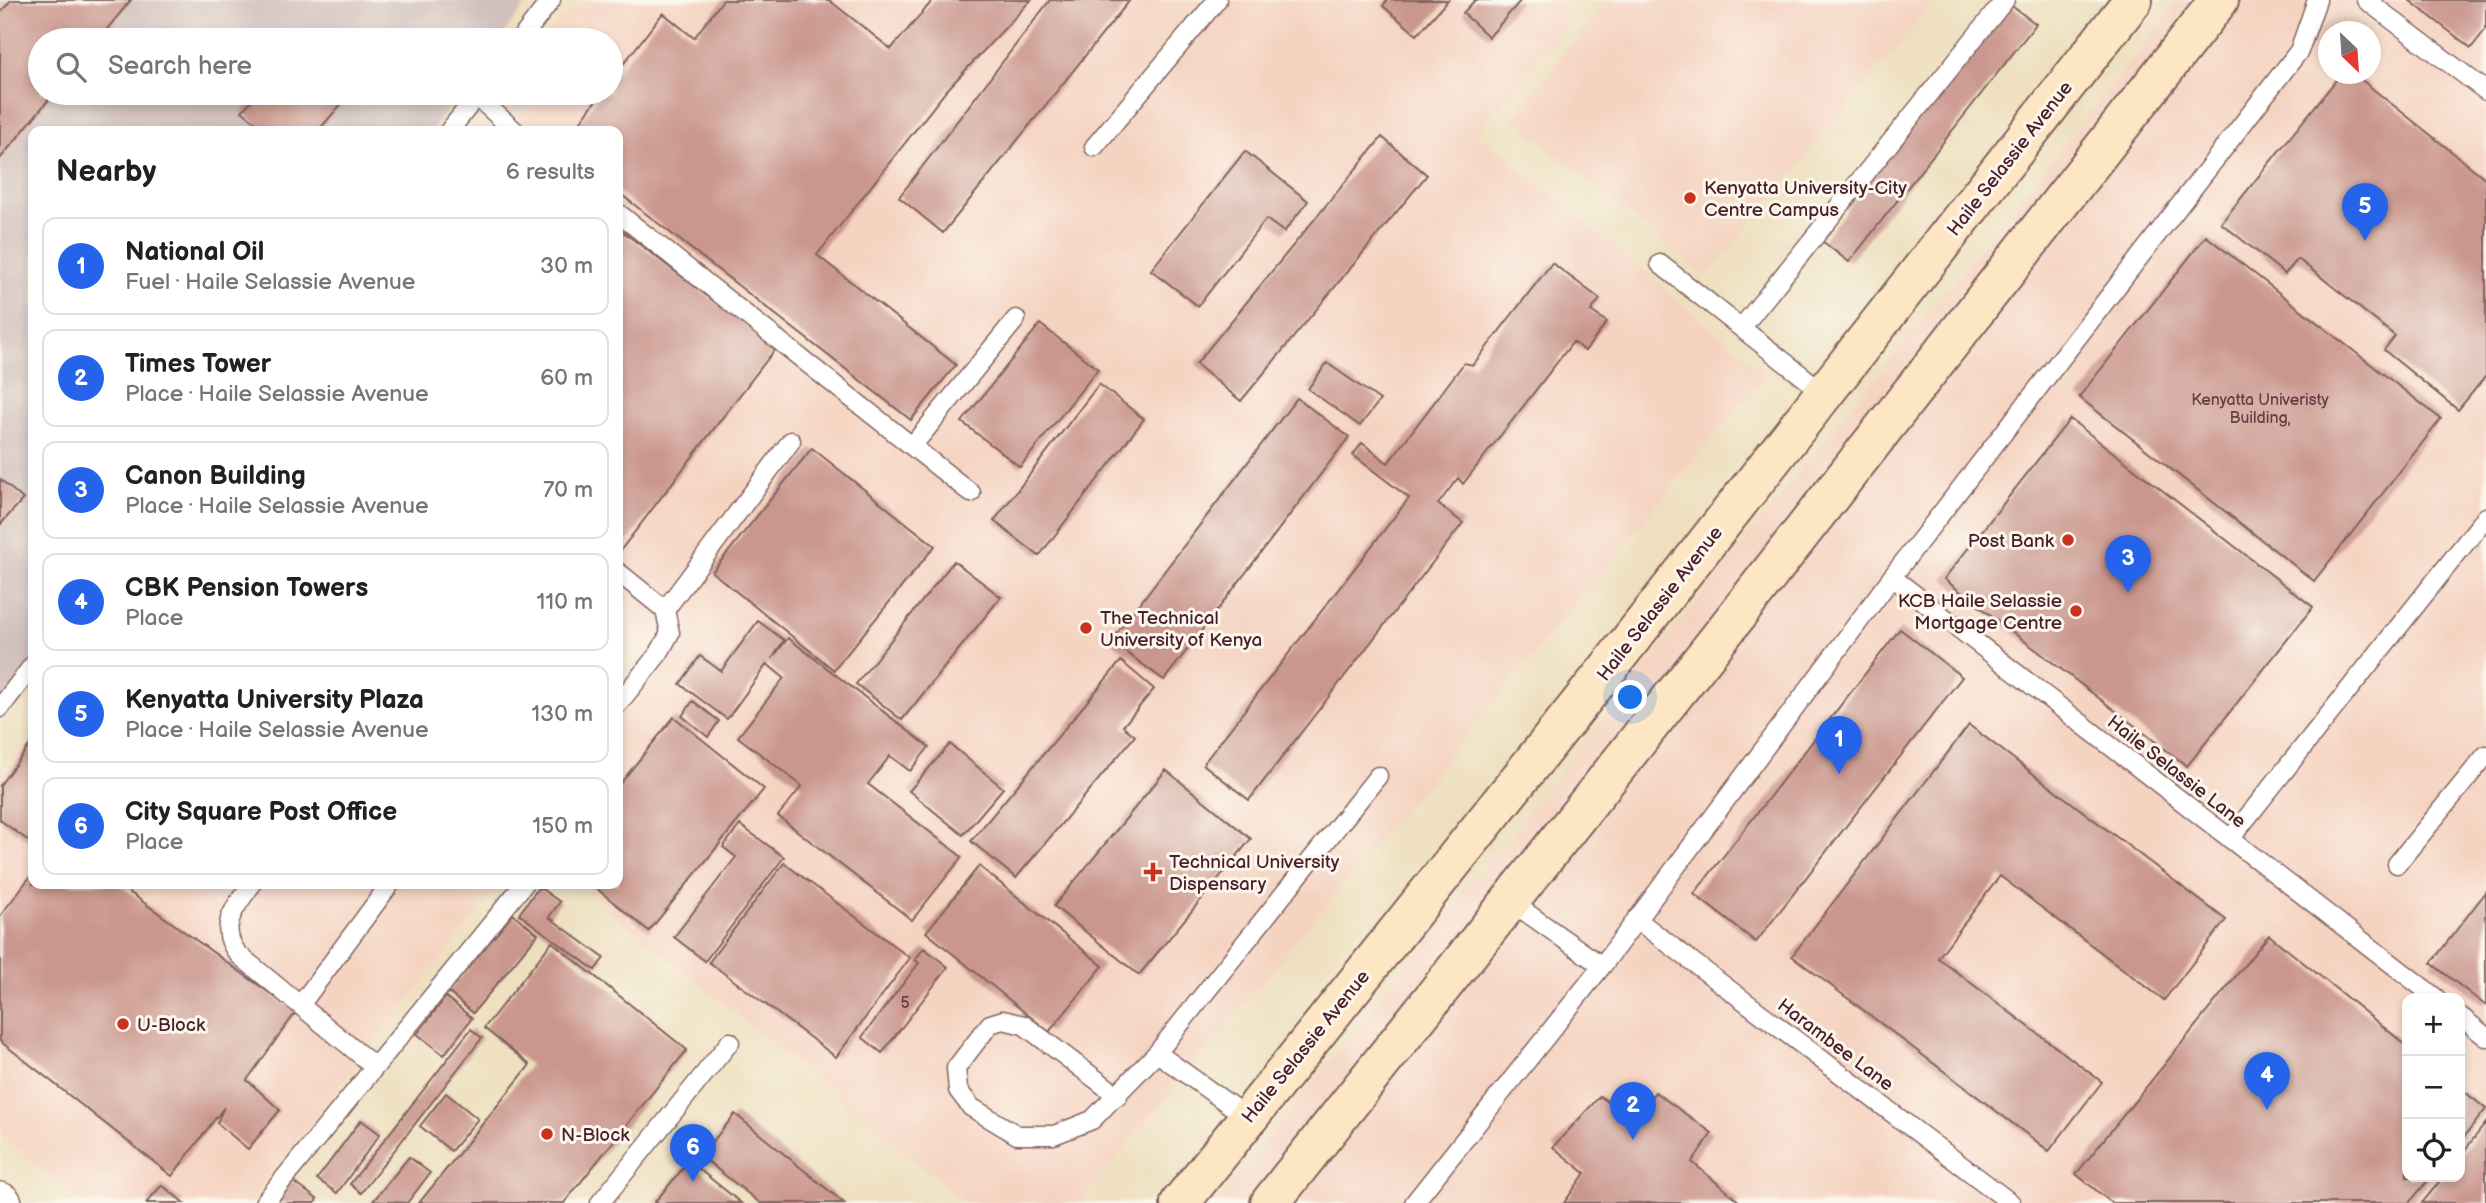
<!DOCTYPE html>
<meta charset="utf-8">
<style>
:root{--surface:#fff;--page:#f2f2f2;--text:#202124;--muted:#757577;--line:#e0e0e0;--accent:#2563eb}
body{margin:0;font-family:"Balsamiq Sans",sans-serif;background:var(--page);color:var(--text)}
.controls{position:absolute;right:21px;bottom:21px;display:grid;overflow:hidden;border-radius:14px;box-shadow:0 4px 10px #0003}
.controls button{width:63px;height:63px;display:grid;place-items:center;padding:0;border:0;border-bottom:2px solid var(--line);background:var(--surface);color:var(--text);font:35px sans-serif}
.compass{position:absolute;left:2318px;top:21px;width:63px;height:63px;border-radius:50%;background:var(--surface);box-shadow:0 4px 10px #0003;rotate:155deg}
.you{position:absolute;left:1631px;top:698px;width:24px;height:24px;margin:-18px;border:5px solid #fff;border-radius:50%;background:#1a73e8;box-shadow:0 0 0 10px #1a73e833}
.badge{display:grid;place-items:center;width:46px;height:46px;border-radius:50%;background:var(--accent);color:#fff;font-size:23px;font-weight:700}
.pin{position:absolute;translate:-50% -58px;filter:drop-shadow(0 2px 4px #0008)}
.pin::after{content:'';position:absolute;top:37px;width:24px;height:21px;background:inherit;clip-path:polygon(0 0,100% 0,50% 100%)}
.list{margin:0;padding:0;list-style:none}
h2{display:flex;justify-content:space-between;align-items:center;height:91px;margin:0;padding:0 28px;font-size:30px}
h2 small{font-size:23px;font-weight:400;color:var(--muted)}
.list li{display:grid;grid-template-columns:46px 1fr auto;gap:21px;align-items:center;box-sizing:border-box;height:98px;margin:0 14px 14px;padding:0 14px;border:2px solid var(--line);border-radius:14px}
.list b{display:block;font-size:26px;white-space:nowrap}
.list p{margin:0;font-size:23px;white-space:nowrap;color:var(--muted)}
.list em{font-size:23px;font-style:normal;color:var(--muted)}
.icon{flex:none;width:38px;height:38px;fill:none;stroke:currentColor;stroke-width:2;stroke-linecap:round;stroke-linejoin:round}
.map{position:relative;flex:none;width:2486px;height:1203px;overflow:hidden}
.search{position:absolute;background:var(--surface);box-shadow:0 4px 10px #0003;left:28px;top:28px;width:595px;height:77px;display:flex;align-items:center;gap:18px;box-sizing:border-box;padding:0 24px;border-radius:38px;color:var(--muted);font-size:26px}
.panel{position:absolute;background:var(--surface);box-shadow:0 4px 10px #0003;left:28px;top:126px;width:595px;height:763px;border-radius:14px}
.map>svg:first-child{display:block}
</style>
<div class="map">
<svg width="2486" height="1203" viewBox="0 0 2486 1203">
<rect width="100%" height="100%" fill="#fbf7ec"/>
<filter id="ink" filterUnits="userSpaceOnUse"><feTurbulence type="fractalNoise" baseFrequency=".0143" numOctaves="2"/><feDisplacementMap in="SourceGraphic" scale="14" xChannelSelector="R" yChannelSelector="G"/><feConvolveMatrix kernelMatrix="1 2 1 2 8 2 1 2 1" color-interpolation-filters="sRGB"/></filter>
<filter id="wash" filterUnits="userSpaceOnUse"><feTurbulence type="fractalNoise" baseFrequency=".00686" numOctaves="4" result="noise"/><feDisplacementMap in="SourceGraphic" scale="28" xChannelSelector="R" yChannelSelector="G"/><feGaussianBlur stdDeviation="1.57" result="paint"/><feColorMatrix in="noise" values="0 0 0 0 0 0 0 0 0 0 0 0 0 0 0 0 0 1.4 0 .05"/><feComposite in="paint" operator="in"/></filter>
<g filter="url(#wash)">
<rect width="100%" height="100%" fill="#eee0bf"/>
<path fill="#f5d3c1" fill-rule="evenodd" d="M587 0H1553L1573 16 1477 133 1766 373 1080 1203H966L577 884H618V131H477L505 93H611V40H543L555 24Z
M1609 0H1931L1934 2 1706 277 1511 118Z
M2180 0H2486V1203H1217L1883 368ZM2328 32H2370V74H2328ZM2407 998H2460V1177H2407Z
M33 735V884H500L248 1203H84L0 1135V780Z"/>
<path fill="#d1c0bc" d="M0 0H529L499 40H40V93H460L431 131H33V660L0 704Z"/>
<g id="blocks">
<path fill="#ca978e" d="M11 0H131L98 40H40V93H54L0 159V13Z
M723 0H829L891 49 933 0H1031L946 91 817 255 956 365 911 420 618 192V131H574L601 93H611V80L663 13 694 38Z
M1050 0H1130L943 233 899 197Z
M1387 0H1448L1417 35 1383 6Z
M1475 0H1521L1489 37 1463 13Z
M2409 0H2486V29L2471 48Z
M2009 4 2036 24 1849 262 1822 241Z
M2341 74H2354L2486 179V376L2458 410 2384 350 2395 336 2298 259 2285 274 2221 223Z
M258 93H349L350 94 318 131H266L242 111Z
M1382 137 1427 175 1241 401 1196 364Z
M1245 151 1308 201 1284 232 1266 219 1198 306 1151 270Z
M618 228 776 348 620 551 618 550Z
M2206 236 2441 419 2314 581 2079 397Z
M1552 263 1600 299 1591 311 1607 322 1585 351 1573 342 1463 484 1458 478 1438 504 1463 523 1249 800 1203 764 1409 498 1353 455 1362 443 1388 463 1464 363 1473 365Z
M1040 324 1098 369 1020 467 962 422Z
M1327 363 1380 400 1360 426 1308 389Z
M1099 384 1144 419 1039 556 994 521Z
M1297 398 1349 437 1164 680 1111 641Z
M2070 419 2313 607 2187 766 1944 579Z
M812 448 935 546 834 670 712 572Z
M0 479 23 499 0 525Z
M954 561 1001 597 902 720 856 684Z
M758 621 784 640 772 659 788 638 929 747 910 771 890 756 868 784 962 857 912 920 778 816 802 786 738 737 784 678 767 664 727 719 680 684 700 656 721 671Z
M1900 629 1962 677 1756 942 1694 894Z
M1121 661 1154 689 1123 726 1135 736 1016 878 971 841Z
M693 701 719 721 708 737 682 716Z
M674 717 764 789 649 931 591 884H618V786Z
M1969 725 2226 920 2164 1000 2000 876 1938 958 2102 1082 2049 1151 1792 956Z
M33 741V844L0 820V785Z
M950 744 1003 788 963 835 909 791Z
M1166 770 1251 839 1139 975 1054 906Z
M740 825 784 857 705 961 674 937 736 857 723 847Z
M784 863 910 958 836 1057 709 962Z
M979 866 1103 966 1049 1032 926 932Z
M33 873V884H118L296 1012 247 1080 280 1110 248 1149 217 1123 224 1107 172 1176 0 1041V916Z
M539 887 560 902 549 917 604 958 595 970 519 914Z
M2486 892V1006L2431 963Z
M513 914 538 934 473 1013 448 992Z
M2269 935 2407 1046V1177H2431L2409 1203H2112L2076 1174Z
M552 942 687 1050 564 1203H419L530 1065 484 1028Z
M924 948 948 967 882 1053 862 1037 919 963 915 960Z
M446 997 472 1018 444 1055 417 1034Z
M471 1029 482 1038 361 1193 350 1184Z
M2460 1088 2486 1109 2460 1142Z
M1655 1092 1712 1133 1692 1162 1741 1203H1564L1585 1173 1553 1147 1600 1096 1632 1120Z
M446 1093 478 1119 451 1151 420 1126Z
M735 1114 844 1203H760L701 1156Z
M361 1120 380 1134 337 1193 317 1179Z
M2486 1123V1203H2422L2443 1177H2460V1156Z
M409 1157 430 1173 407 1203 373 1201Z
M689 1161 741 1203H654Z
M287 1177 317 1199 315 1203H267Z
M162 1185 184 1203H146Z"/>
</g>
</g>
<g filter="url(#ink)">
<use href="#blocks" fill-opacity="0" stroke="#83635f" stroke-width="2"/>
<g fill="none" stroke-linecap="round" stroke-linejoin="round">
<defs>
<path id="service" d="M2366 0 2486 91
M520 40 551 0
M476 96 515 131
M449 131 479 93
M1094 147 1217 0
M618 213 971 493
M1660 264 1824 393
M1742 327 2005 0
M913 445 1016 319
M618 572 665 610 670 633 659 653 618 704
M1892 577 2436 998
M665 610 791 441
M0 708 33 665
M2230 839 2486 517
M2397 864 2486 755
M252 884C235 907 216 928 239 955L374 1066
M1510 901 1602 966
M1636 919 2011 1203
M301 1004 390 884
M2460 1016 2486 1037
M1157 1053 1248 1118
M1118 1096 1024 1025 1003 1020 990 1024 956 1068 958 1090 971 1107 1017 1135H1054L1092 1120 1157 1053 1378 776
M264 1203 524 884
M600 1203 730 1042
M1414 1203 1602 966 1892 577 2299 51 2317 0"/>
<path id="minor" d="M0 1201 3 1203"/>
<path id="secondary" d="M1180 1203 1613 662 2133 0
M1270 1203 1716 642 2219 0"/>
</defs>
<use href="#service" stroke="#83635f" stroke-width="21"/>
<use href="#minor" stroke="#83635f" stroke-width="40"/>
<use href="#secondary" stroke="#83635f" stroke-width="42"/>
<use href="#service" stroke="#fff" stroke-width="18"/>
<use href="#minor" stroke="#fff" stroke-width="37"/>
<use href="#secondary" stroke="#fce6c4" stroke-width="38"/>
</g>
</g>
<g fill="#c8321e" stroke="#fbf7ec" stroke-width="2.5">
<circle cx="1690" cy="198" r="7"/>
<circle cx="2068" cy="540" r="7"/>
<circle cx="2076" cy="611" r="7"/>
<circle cx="1086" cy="628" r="7"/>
<path d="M1149.5 861.5h7v7h7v7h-7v7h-7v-7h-7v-7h7z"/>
<circle cx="123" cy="1024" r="7"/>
<circle cx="547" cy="1134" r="7"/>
</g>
<g text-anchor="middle" stroke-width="6" stroke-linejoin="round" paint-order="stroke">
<g font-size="16" fill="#6a3d44">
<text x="2260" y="405">Kenyatta Univeristy<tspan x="2260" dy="18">Building,</tspan></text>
<text x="905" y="1008">5</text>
</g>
<g font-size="19" fill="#4a1f2b" stroke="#fbf7ec">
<text transform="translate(2009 158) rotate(-52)" y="7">Haile Selassie Avenue</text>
<text transform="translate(1659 603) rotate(-52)" y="7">Haile Selassie Avenue</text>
<text transform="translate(2177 771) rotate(38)" y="7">Haile Selassie Lane</text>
<text transform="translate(1836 1044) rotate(37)" y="7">Harambee Lane</text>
<text transform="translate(1305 1046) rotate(-51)" y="7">Haile Selassie Avenue</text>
</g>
<g font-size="19" fill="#4a1f2b" stroke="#fbf7ec" text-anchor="start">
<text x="1704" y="194">Kenyatta University-City<tspan x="1704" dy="22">Centre Campus</tspan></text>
<text x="2054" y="547" text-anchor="end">Post Bank</text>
<text x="2062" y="607" text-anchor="end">KCB Haile Selassie<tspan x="2062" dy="22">Mortgage Centre</tspan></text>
<text x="1100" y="624">The Technical<tspan x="1100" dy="22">University of Kenya</tspan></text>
<text x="1169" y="868">Technical University<tspan x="1169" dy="22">Dispensary</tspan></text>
<text x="137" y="1031">U-Block</text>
<text x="561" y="1141">N-Block</text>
</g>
</g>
</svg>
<div class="controls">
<button>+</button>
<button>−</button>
<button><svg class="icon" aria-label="locate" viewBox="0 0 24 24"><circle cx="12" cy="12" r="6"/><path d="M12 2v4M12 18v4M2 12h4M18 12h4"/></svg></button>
</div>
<svg class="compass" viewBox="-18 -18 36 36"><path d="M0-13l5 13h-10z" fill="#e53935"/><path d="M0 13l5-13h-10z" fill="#757577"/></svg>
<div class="you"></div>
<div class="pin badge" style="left:1839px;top:774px">1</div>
<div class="pin badge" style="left:1633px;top:1140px">2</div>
<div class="pin badge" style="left:2128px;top:593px">3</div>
<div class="pin badge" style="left:2267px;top:1110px">4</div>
<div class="pin badge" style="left:2365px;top:241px">5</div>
<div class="pin badge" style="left:693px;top:1182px">6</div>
<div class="search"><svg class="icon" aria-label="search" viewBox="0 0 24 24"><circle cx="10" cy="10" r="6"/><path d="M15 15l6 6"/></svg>Search here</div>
<section class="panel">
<h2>Nearby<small>6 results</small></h2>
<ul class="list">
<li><span class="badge">1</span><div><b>National Oil</b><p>Fuel · Haile Selassie Avenue</p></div><em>30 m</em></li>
<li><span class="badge">2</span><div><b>Times Tower</b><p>Place · Haile Selassie Avenue</p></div><em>60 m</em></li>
<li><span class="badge">3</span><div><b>Canon Building</b><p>Place · Haile Selassie Avenue</p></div><em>70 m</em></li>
<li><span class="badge">4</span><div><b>CBK Pension Towers</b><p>Place</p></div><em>110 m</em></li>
<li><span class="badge">5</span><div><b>Kenyatta University Plaza</b><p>Place · Haile Selassie Avenue</p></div><em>130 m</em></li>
<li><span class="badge">6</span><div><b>City Square Post Office</b><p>Place</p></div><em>150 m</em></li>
</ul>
</section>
</div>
